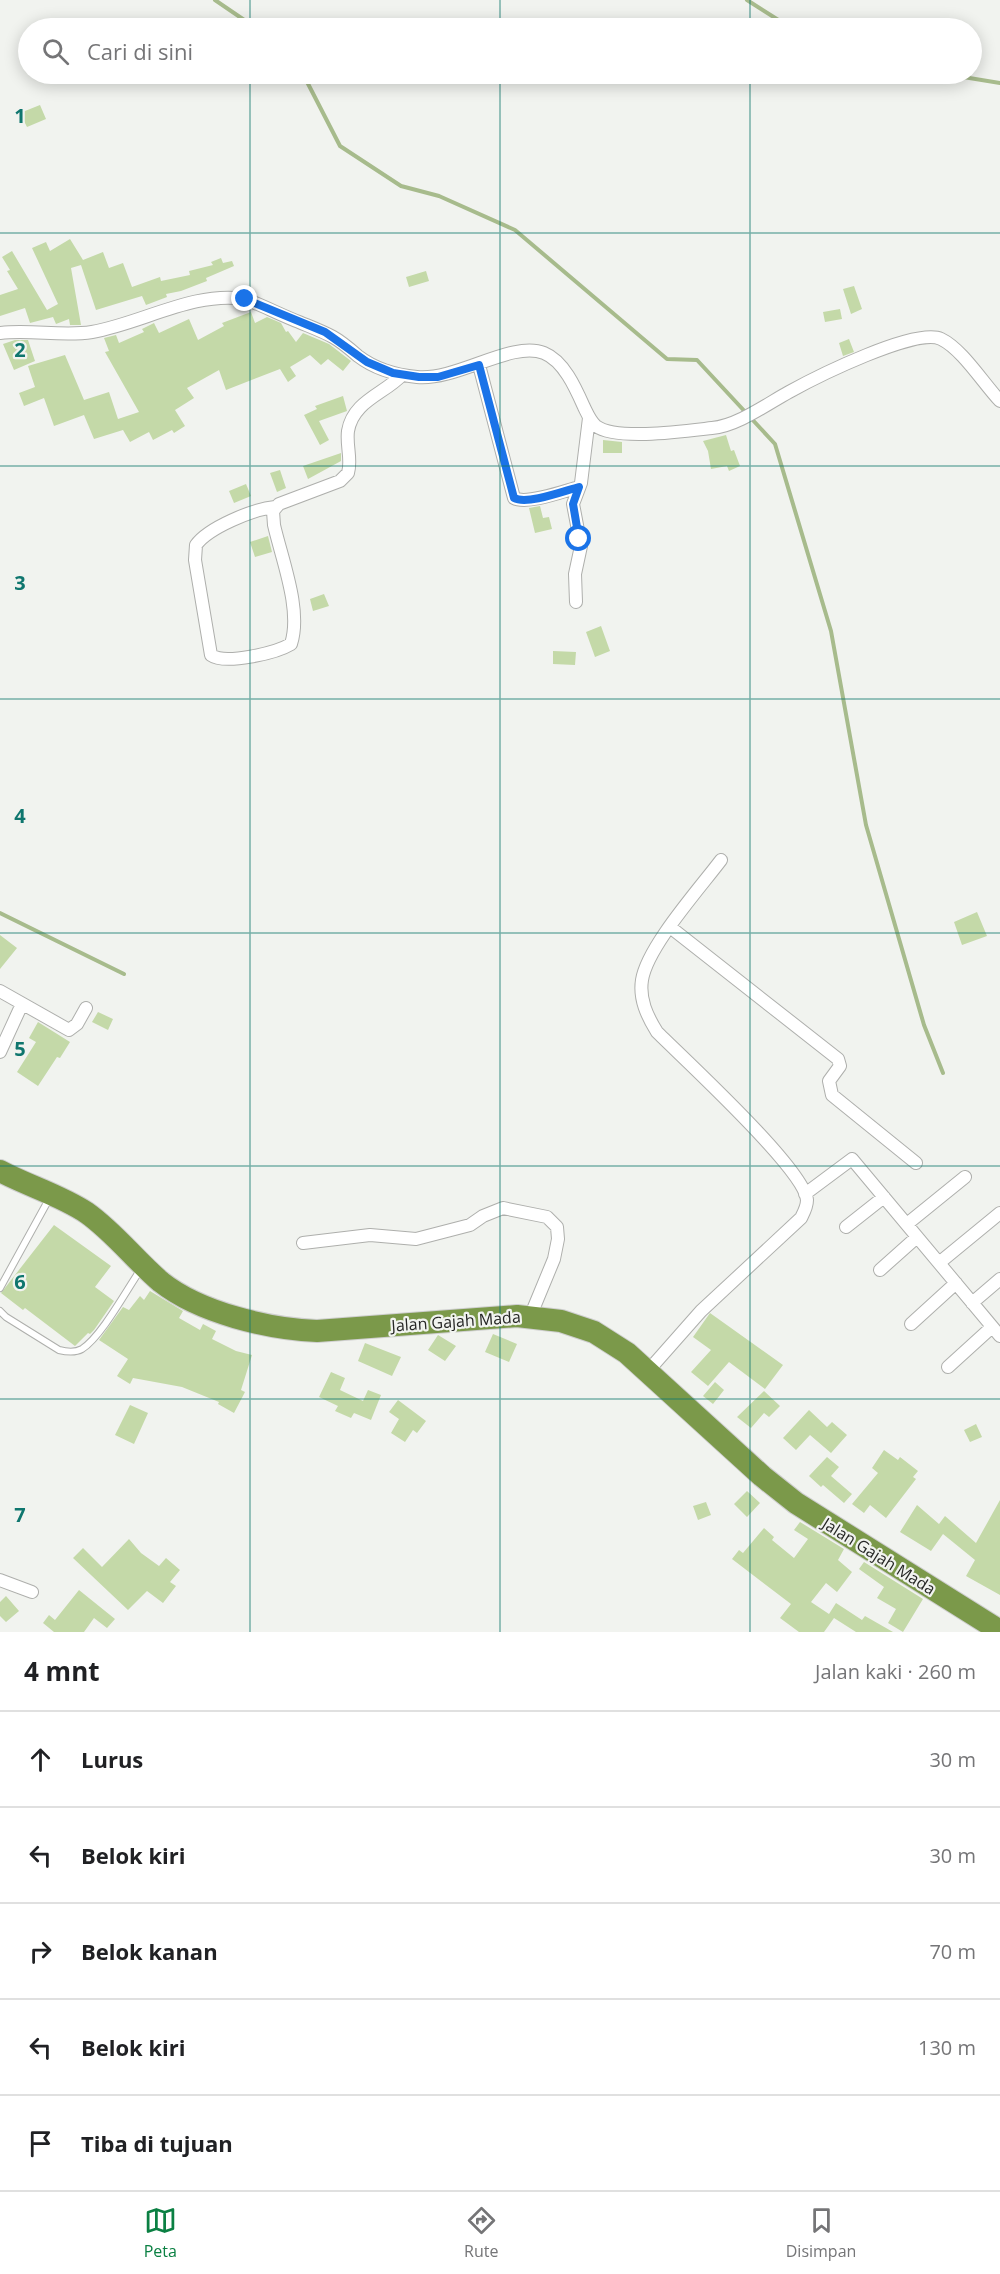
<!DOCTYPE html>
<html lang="id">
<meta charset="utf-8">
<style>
:root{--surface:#fff;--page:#f6f6f6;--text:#202124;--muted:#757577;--line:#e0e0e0;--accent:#0b8043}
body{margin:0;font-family:"Open Sans",sans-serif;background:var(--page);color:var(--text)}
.stop{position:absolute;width:18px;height:18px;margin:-14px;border:4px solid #1a73e8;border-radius:50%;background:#fff}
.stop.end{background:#1a73e8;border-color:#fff;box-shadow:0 2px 6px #0008}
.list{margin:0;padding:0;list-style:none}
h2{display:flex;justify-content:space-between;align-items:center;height:78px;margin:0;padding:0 24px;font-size:26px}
h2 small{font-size:20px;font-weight:400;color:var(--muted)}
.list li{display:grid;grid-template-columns:39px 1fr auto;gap:18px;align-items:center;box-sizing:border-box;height:96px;padding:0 24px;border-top:2px solid var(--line)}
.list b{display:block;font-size:22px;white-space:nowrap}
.list em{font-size:20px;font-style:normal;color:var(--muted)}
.icon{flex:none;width:33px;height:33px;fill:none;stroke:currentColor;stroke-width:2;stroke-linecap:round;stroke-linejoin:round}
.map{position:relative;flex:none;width:1000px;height:1632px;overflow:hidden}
.search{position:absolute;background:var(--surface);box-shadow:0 3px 15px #0003;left:18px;right:18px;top:18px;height:66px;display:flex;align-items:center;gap:15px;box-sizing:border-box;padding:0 21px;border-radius:33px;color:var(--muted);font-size:22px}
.sheet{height:558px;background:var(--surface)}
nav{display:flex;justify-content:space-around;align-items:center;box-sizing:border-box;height:84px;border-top:2px solid var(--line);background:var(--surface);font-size:16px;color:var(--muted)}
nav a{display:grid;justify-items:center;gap:3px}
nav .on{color:var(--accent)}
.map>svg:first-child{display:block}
</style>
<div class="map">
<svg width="1000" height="1632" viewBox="0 0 1000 1632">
<rect width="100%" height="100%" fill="#f1f3ef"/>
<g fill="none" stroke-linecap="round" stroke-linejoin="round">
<path stroke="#a7bb8c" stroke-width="4" d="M215 0 256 28
M747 0 791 28
M303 74 340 146 401 186 439 196 515 230 667 359 697 360 775 444 831 631 866 825 924 1025 943 1073
M945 74 1000 83
M0 913 124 974"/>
</g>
<path fill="#c4d9a8" d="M40 105 46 119 27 127 20 113Z
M70 239 83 260 103 252 109 268 123 263 132 287 160 277 161 281 190 275 189 271 213 265 211 262 221 258 223 263 232 261 234 266 206 278 207 281 181 291 166 294 167 297 146 305 142 296 96 310 81 265 71 268 81 325H70L69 319 56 324 53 317 30 323 25 308 0 316V295L18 289 7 271 10 270 2 257 12 251 47 310 58 304 32 248 46 242 50 251Z
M426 271 429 281 409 287 406 277Z
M854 286 862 309 851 314 843 289Z
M840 309 842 319 825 322 823 312Z
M251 312 255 323 267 317 281 323 286 332 288 331 296 342 303 333 329 344 351 361 343 371 328 359 321 365 310 355 290 367 296 376 288 382 280 369 226 390 219 370 187 388 194 398 175 410 185 426 174 433 172 430 153 440 149 432 130 442 123 430 94 439 84 415 54 426 44 398 24 406 19 393 35 387 28 366 65 355 84 400 109 392 118 419 139 412 105 352 109 351 104 338 116 335 119 343 144 332 142 329 154 323 159 333 189 319 198 340 224 326 222 323Z
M849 339 854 352 843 356 839 343Z
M15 340H28L35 361 14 370 3 344Z
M343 396 347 411 319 421 329 440 320 445 304 415 317 409 315 406Z
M726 435 731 451 734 450 740 466 729 471 727 466 711 469 708 451 703 441Z
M603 440 622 442V453H603Z
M341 453V461L308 479 303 466Z
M280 470 286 488 277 492 270 473Z
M246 484 251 496 234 503 229 491Z
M540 506 543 518 549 517 552 529 535 533 529 508Z
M268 536 272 552 255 557 250 542Z
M324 594 329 606 313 611 310 599Z
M601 626 610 651 595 657 586 632Z
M553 651 576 652 575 665 553 664Z
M977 912 987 936 962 945 954 922Z
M0 935 17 948 0 969Z
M98 1012 113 1019 108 1030 92 1022Z
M38 1022 70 1042 60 1058 57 1057 38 1086 17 1072 36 1042 29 1038Z
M54 1225 111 1266 95 1287 114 1301 94 1330 90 1334 88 1333 75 1346 25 1308 23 1310 1 1293Z
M150 1291 183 1311 179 1318 200 1330 203 1324 216 1331 212 1339 236 1351 252 1355 241 1390 245 1392 234 1413 218 1404 219 1402 182 1387 133 1378 130 1384 117 1376 128 1359 99 1340 123 1307 129 1310 140 1296 144 1300Z
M710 1313 783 1365 765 1389 729 1362 708 1386 691 1372 711 1350 693 1337Z
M493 1334 517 1344 509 1362 485 1352Z
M438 1335 456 1346 445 1361 428 1350Z
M365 1343 401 1357 392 1376 358 1361Z
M331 1372 345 1378 340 1390 363 1401 368 1390 381 1395 371 1420 354 1413 351 1418 335 1411 338 1406 319 1397Z
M715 1382 724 1390 713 1404 703 1396Z
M764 1391 780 1406 769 1417 764 1413 751 1428 737 1417Z
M398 1400 426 1421 417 1433 413 1430 405 1442 391 1433 399 1419 389 1412Z
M130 1405 148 1413 134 1444 115 1435Z
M809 1410 827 1427 832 1422 847 1435 831 1453 810 1435 796 1450 783 1438Z
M976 1424 982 1437 970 1442 964 1430Z
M884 1450 898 1460 900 1457 918 1471 913 1477 916 1479 886 1518 870 1505 864 1513 852 1504 878 1473 872 1468Z
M827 1457 839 1467 831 1476 852 1494 844 1503 823 1485 821 1487 809 1476Z
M747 1491 760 1503 747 1517 734 1504Z
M1000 1500V1595L966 1576 975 1560 943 1534 931 1551 900 1532 917 1505 939 1524 945 1516 976 1543Z
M706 1502 711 1515 698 1520 693 1506Z
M800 1522 844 1549 838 1560 852 1572 837 1592 826 1583 811 1602 829 1614 836 1603 862 1620 865 1616 893 1632H856L834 1618 824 1632H799L780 1618 791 1604 732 1559 739 1550 743 1553 764 1528 774 1537 772 1540 794 1558 808 1539 794 1530Z
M129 1539 141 1553 159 1566 166 1558 180 1570 170 1582 176 1586 163 1603 147 1591 128 1610 73 1558 83 1548 102 1567Z
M864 1562 923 1599 903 1632 888 1623 896 1609 877 1598 884 1587 859 1569Z
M79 1590 115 1619 107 1628 94 1618 84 1632H54L43 1623 49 1615 55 1620Z
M6 1596 19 1611 6 1622 0 1616V1602Z"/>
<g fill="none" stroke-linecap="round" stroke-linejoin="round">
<defs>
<path id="lane" d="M0 1288 49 1199
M0 1311 6 1317 59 1350C67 1352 75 1353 82 1349 102 1336 127 1289 141 1269"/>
<path id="street" d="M0 333C31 329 62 337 92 332 143 323 193 291 245 299 264 306 281 315 299 322 311 327 322 331 333 337 342 342 350 349 358 356 375 369 396 375 417 377 457 381 512 340 544 353 564 361 576 389 584 407 587 413 590 421 596 426 616 441 686 431 712 428 737 426 767 404 789 392 816 377 916 327 941 339 962 349 983 383 1000 401
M479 365 514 498C527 505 564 491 579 487
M275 507C253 509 208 528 196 545L195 560 211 655C225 665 276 653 291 644 302 610 282 560 274 525L273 511 279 504 340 481 348 473C352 460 346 445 348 431 353 401 384 394 402 375
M576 602 575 574 581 546 573 504 581 483 589 418
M670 927 838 1059 840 1066 829 1081 832 1095 916 1163
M0 991 69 1030 77 1024 86 1008
M0 1052 22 1004
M805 1194 852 1159 1000 1336
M907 1224 965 1177
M846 1227 884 1197
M303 1243 370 1235 416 1239 470 1225 483 1216 503 1208 547 1217 557 1227 558 1239 554 1259 530 1317
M939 1263 1000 1213
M880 1270 917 1237
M972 1303 1000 1279
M911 1324 956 1283
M948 1367 992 1327
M648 1371 701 1311 801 1218C804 1212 807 1207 807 1200 805 1170 684 1059 657 1032 647 1016 639 999 642 980 647 947 700 888 721 860
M0 1580 32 1592"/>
<path id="highway" d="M0 1171C28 1186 60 1195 87 1213 115 1233 135 1260 161 1282 200 1313 269 1329 317 1331L517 1316 561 1321 594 1332 627 1353 762 1476 796 1503 1000 1631"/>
</defs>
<use href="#lane" stroke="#aeafac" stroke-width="8"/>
<use href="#street" stroke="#aeafac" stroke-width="14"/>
<use href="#highway" stroke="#cfcfcf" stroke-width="24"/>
<use href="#lane" stroke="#fff" stroke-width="6"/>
<use href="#street" stroke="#fff" stroke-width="12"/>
<use href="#highway" stroke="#7b994a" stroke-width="22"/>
</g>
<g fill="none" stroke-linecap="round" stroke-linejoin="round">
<path stroke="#1a73e8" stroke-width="8" d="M245 299 325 332 367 362 393 373 419 377H438L479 365 514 498C527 505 564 491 579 487L573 504 579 539"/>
</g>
<path fill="none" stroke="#0f766e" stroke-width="1.5" stroke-opacity="0.55" d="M250 0V28M500 0V28M750 0V28M250 74V1632M500 74V1632M750 74V1632M0 233H1000M0 466H1000M0 699H1000M0 933H1000M0 1166H1000M0 1399H1000"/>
<g text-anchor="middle" stroke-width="4.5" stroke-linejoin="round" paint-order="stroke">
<g font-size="16" fill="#262725" stroke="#f1f3ef">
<text transform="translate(456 1321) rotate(-4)" y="6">Jalan Gajah Mada</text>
<text transform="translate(879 1556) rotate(32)" y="6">Jalan Gajah Mada</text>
</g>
</g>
<g font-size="20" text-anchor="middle" font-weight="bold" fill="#0f766e" stroke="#f1f3ef" stroke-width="4.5" stroke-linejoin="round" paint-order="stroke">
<text x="20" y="123">1</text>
<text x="20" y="357">2</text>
<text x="20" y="590">3</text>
<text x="20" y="823">4</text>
<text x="20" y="1056">5</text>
<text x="20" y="1289">6</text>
<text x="20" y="1522">7</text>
</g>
</svg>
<div class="stop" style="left:579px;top:539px"></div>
<div class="stop end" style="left:245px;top:299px"></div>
<div class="search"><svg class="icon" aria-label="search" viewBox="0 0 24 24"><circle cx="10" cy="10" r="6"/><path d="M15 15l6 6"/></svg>Cari di sini</div>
</div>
<section class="sheet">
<h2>4 mnt<small>Jalan kaki · 260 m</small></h2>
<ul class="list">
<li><svg class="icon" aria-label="ahead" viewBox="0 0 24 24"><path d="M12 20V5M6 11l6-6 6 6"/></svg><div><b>Lurus</b></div><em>30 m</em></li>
<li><svg class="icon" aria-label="left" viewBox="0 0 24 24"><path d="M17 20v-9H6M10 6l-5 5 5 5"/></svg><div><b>Belok kiri</b></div><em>30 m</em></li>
<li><svg class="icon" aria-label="right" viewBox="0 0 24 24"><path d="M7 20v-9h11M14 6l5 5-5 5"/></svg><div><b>Belok kanan</b></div><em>70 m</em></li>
<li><svg class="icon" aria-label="left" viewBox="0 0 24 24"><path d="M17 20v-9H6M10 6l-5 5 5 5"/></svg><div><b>Belok kiri</b></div><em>130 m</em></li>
<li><svg class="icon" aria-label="arrive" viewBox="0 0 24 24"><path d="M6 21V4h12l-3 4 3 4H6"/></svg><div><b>Tiba di tujuan</b></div></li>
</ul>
</section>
<nav>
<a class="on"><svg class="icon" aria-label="map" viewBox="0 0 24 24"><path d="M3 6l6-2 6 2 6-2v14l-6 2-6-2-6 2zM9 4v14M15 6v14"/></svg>Peta</a>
<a><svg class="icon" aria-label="directions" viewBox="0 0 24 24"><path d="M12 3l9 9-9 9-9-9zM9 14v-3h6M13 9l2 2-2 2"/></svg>Rute</a>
<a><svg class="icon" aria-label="saved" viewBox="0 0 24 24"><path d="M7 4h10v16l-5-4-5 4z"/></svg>Disimpan</a>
</nav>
